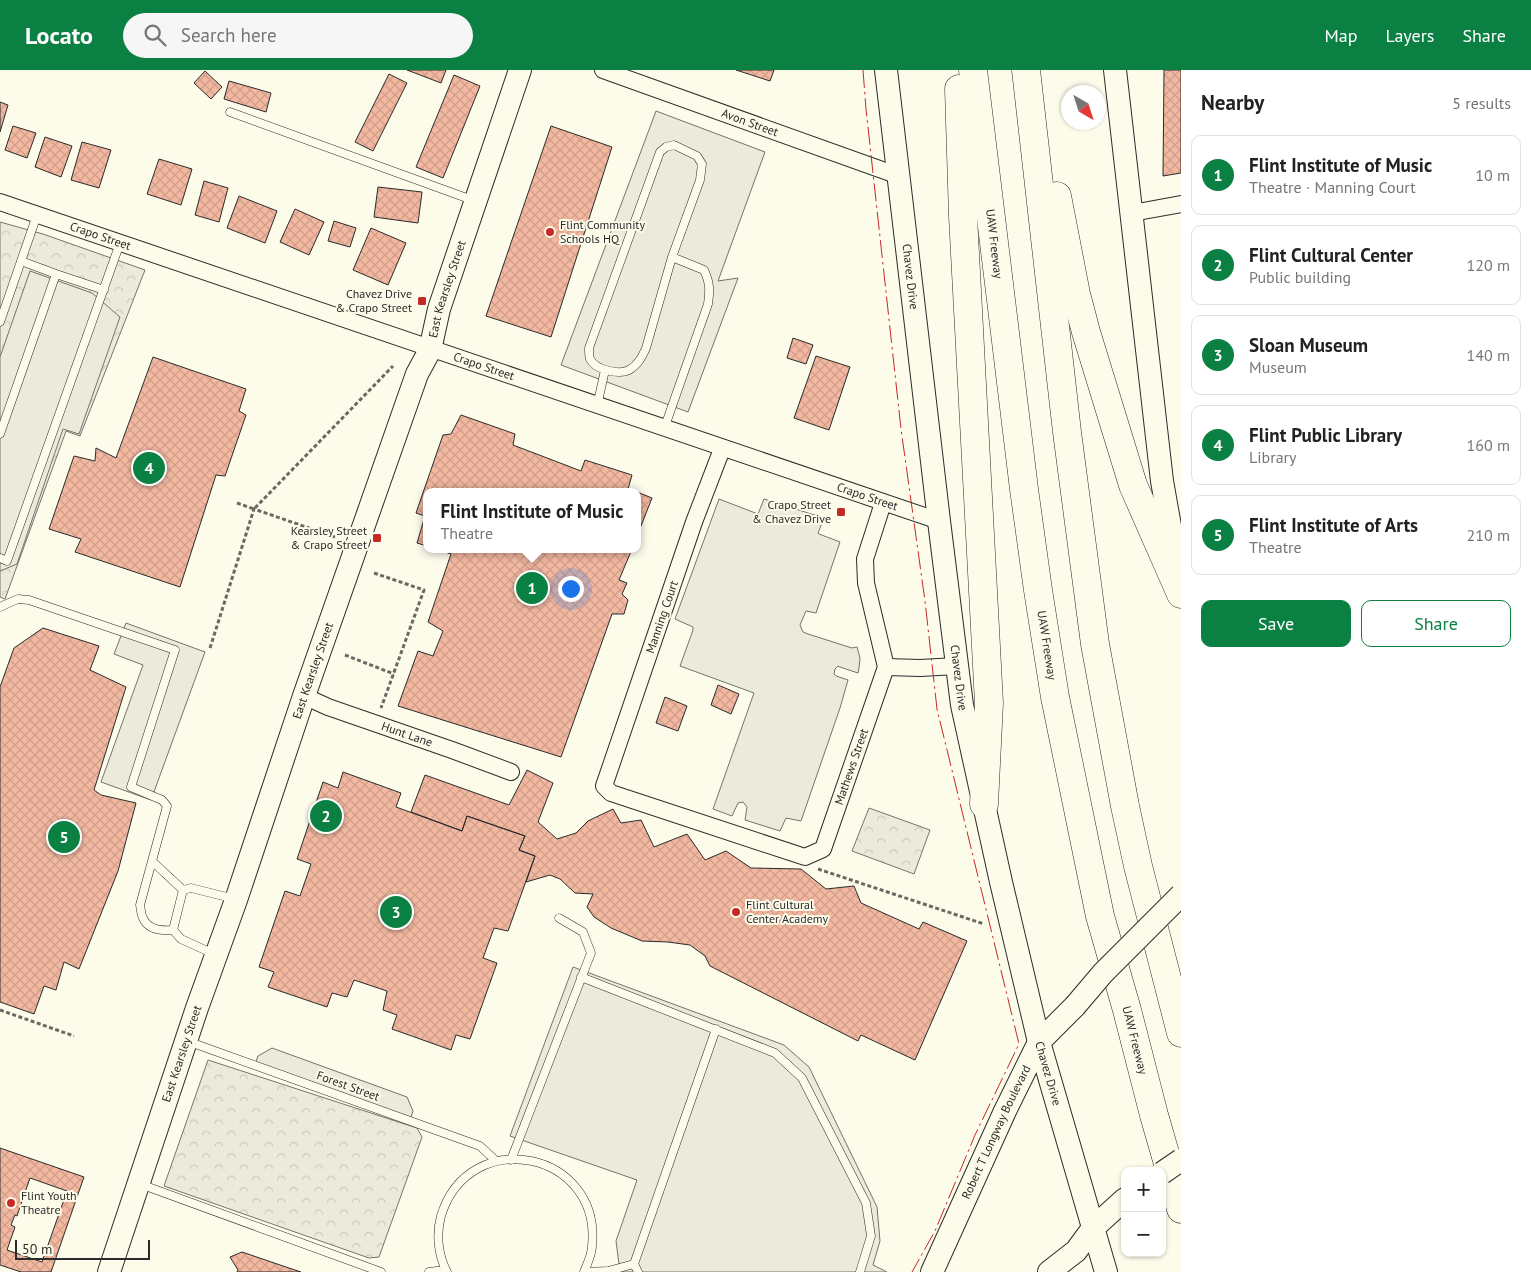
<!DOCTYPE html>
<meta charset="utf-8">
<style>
:root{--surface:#fff;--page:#f6f6f6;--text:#222;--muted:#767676;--line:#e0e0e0;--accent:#0b8043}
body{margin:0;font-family:"PT Sans",sans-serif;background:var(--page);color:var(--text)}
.controls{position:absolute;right:15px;bottom:15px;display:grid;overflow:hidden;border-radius:10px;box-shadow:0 1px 4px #0004}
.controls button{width:45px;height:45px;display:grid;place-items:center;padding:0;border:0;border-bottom:1px solid var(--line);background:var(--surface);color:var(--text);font:25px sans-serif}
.compass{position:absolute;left:1061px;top:15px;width:45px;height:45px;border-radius:50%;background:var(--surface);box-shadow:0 1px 4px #0004;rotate:141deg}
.scale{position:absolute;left:15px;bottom:12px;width:135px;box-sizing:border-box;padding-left:5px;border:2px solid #2b2b2b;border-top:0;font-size:14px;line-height:18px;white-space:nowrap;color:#2b2b2b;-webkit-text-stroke:4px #fdfbea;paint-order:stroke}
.you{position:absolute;left:570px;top:518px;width:18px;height:18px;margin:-12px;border:4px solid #fff;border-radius:50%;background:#1a73e8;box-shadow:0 0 0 8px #1a73e833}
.badge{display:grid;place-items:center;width:32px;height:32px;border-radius:50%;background:var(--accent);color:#fff;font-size:16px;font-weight:700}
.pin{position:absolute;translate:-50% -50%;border:2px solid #fff;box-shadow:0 1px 5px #0006}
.popup{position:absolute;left:423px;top:418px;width:218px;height:65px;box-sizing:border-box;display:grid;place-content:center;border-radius:10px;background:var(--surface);filter:drop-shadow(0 1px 4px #0005);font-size:16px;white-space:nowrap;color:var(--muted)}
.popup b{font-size:19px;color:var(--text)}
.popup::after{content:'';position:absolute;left:50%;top:100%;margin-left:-10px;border:10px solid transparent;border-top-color:var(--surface)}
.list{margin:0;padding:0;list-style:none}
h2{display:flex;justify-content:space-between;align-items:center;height:65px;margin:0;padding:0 20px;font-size:21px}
h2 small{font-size:16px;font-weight:400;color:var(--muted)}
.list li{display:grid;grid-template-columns:32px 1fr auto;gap:15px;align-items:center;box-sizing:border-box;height:80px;margin:0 10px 10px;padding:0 10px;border:1px solid var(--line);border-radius:10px}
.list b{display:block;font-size:19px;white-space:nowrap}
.list p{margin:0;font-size:16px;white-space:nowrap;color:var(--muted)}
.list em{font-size:16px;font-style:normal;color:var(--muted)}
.actions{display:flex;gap:10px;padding:15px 20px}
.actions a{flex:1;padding:11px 0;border:1px solid var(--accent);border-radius:10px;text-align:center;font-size:18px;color:var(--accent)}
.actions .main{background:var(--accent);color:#fff}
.icon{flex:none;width:28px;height:28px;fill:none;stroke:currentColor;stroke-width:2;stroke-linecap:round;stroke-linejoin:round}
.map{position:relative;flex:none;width:1181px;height:1202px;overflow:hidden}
header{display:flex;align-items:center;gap:30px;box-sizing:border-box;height:70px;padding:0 25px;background:var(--accent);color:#fff}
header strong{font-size:24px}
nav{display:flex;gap:28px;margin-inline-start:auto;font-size:18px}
.search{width:350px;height:45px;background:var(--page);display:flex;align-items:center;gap:12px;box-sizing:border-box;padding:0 18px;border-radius:28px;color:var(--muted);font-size:19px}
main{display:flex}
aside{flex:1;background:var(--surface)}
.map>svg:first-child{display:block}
</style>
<header>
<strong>Locato</strong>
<div class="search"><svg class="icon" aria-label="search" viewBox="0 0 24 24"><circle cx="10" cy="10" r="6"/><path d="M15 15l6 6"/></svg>Search here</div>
<nav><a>Map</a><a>Layers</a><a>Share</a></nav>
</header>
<main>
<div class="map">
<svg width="1181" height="1202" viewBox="0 0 1181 1202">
<defs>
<pattern id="park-crowns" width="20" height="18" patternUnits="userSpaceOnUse" patternTransform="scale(1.25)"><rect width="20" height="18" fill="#ecebdb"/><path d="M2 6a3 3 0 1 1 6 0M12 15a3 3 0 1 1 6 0" fill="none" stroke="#cbcabc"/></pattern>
<pattern id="building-cross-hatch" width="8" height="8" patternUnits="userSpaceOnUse" patternTransform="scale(1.25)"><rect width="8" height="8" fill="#f2b8a0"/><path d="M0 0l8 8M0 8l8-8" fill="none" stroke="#d09e8a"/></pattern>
</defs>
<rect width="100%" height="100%" fill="#fdfbea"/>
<path fill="url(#park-crowns)" stroke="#74746e" d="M0 152 43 164 145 200 80 366 66 361 5 529 0 527Z
M869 738 930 760 914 804 852 781Z
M208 990 417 1058 422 1067 379 1187 369 1188 164 1116Z"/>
<path fill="#eceadb" stroke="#74746e" d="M656 41 765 82 718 211 738 208 688 342 561 295Z
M30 201 92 223 120 247 79 364 63 359 17 494 0 501V287Z
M719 429 758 444 764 429 824 448 818 463 819 464 840 472 816 543 806 541 800 555 803 562 808 564 852 578 857 577 860 588 859 598 858 603 840 597 838 596 835 599 834 604 836 606 848 610 840 638 801 751 786 748 780 761 745 750 747 737 743 732 738 733 732 746 713 739 754 623 680 596 693 560V557L675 549Z
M126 553 205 582 151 730 101 712 143 595 114 584Z
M573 897 784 975 809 997 877 1137 880 1171 873 1195 887 1202H620L616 1171 637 1110 510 1066Z
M272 978 407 1027 413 1041 410 1050 255 994 258 986Z"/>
<path fill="url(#building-cross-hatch)" stroke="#2b2b2b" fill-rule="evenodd" d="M407 0H446L441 13Z
M736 0H774L770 11Z
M1164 0H1181V103L1163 106Z
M205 1 222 17 211 29 194 13Z
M389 4 407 13 373 81 355 72Z
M454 5 480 16 443 108 416 97Z
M229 11 271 23 266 42 224 29Z
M0 32 8 35 0 62Z
M13 56 36 63 27 88 5 80Z
M551 56 612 77 551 267 486 246Z
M45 67 72 76 61 107 35 97Z
M82 72 111 80 99 118 71 110Z
M159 89 192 99 181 135 147 124Z
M204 111 228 118 219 152 195 145Z
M378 117 422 122 418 153 374 147Z
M239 126 277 141 265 173 227 158Z
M295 139 324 152 309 185 280 172Z
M334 151 356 158 350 177 328 171Z
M371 158 406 173 388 215 353 200Z
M793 268 813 275 806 294 787 288Z
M816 286 850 297 829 360 794 348Z
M153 287 246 319 239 341 246 345 225 406 216 405 180 517 75 482 81 469 49 459 74 386 95 391 96 378 116 388Z
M461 345 515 364 513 375 581 401 585 390 632 405 628 419 636 422H427V476L417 473 425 446 416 443 443 365 451 364Z
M637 422 652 428 637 466Z
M436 479H632L619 510 627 513 622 524 628 530 624 544H612L561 687 398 636 418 581 433 586 443 561 428 552 451 484Z
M43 558 99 576 90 600 126 617 94 720 101 725 136 733 118 801 79 899 64 892 56 920 44 916 34 944 0 932V617L14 578Z
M718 615 739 624 731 644 711 635Z
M665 627 687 636 678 661 656 653Z
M527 700 553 713 538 752 557 769 576 763 588 751 613 739 621 753 641 750 654 777 687 764 705 790 726 781 751 798 801 799 826 819 854 816 861 833 919 859 923 852 967 871 915 990 861 965 858 971 710 896 705 886 690 875 668 872 642 871 611 858 594 847 587 837 593 824 575 823 560 809 550 805 526 812 535 786 519 780 525 766 467 746 462 761 411 742 425 705 509 735Z
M343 702 401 723 396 737 462 761 467 746 525 766 519 780 535 786 508 861 494 858 483 888 497 893 470 969 456 965 451 980 392 959 397 945 383 940 387 921 354 910 347 927 332 923 327 937 268 917 274 902 259 897 285 821 300 826 311 794 297 789 323 712 338 718Z
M0 1078 84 1107 51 1202H21L0 1195ZM30 1108 67 1121 42 1192 7 1180 15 1157 11 1155 15 1145 17 1146Z
M242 1182 283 1196 301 1202H237L238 1200 230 1187Z"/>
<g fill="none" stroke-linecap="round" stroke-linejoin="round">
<defs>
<path id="lane" d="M230 42 475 131
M674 75 697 86 702 94 700 110 672 187 646 278C642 287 638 295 629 300 620 305 595 300 590 289 589 286 589 281 589 278L660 82 666 77Z
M21 191 56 204
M0 252 37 145
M597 336 605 300
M664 359 708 234C710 220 710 213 704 200L672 187
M0 364 56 204 104 220
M0 488 7 491 120 173
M0 537 18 529 29 530 175 580 131 717 162 730 167 736 140 835C141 839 141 845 143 848 148 860 162 861 173 860
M153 792 183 820
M214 884 181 869 173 860 183 820 191 818 235 829
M581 907 775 983 802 1008 866 1133 871 1166 860 1202
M187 971 480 1076 496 1091
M511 1090 591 883 583 862 559 848
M140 1114 381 1202
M429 1202 445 1200
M447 1202C438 1185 436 1164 441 1146 469 1054 602 1081 592 1176 592 1185 587 1194 584 1202
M585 1202 608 1201 634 1194
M638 1202 634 1194 716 959"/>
<g id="street">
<path id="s1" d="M603 0 899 106"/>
<path id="s2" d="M0 132 939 451"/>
<path d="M1132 143 1181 134"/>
<path id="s3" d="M722 379 694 452 604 716 611 723 805 787 823 779 886 597 866 513 865 489 883 433"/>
<path d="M886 597 920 598 957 596"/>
<path id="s4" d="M304 626 328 637 452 680 511 702"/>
</g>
<g id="secondary">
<path id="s5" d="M886 0 939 451 962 635 1001 812 1039 972 1106 1202"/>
<path d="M1115 0 1162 411 1178 501"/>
<path id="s6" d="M109 1202 197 938 236 830 304 626 417 304 430 280 439 239 520 0"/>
<path id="s7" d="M932 1202 1005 1041 1039 972 1075 936"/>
<path d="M1049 1202 1076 1181 1093 1158 1125 1129"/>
</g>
<g id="highway">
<path id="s8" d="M973 0 1024 419 1038 520 1055 627 1100 846 1127 940 1154 1045 1181 1139"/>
<path d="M1026 0 1067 362 1095 574 1125 736 1138 796 1181 963"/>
<path d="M959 19 963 146 989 633 984 734"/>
<path d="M1057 126 1076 224 1086 262 1133 415 1181 524"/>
</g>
</defs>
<use href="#lane" stroke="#2b2b2b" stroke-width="9"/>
<use href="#street" stroke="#2b2b2b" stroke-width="18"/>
<use href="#secondary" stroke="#2b2b2b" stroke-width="24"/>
<use href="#highway" stroke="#2b2b2b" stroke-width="29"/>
<path stroke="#6a6964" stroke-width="3" stroke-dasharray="4 2.5" stroke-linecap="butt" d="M237 433 254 439 393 296
M374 503 424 520 381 638
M210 578 254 439 335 467
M345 585 394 604
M818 799 984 854
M0 940 74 966"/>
<use href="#lane" stroke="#fdfbea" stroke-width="8"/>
<use href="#street" stroke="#fdfbea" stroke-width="16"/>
<use href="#secondary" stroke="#fdfbea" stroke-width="22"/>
<use href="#highway" stroke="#fdfbea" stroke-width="28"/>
<defs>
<path id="secondary-bridge" d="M1075 936 1103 903 1181 825
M1162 1103 1181 1090"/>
</defs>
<use href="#secondary-bridge" stroke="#2b2b2b" stroke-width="24" stroke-linecap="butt"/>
<use href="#secondary-bridge" stroke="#fdfbea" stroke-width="22"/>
<path stroke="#c62828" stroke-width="1" stroke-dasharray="18 4 2.5 4" stroke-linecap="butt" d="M863 0 866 39 901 359 925 531 937 639 1019 974 975 1065 935 1161 912 1202"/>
</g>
<g fill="#c62828" stroke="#fdfbea" stroke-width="2">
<circle cx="550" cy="162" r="5"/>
<rect x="417" y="226" width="10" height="10" rx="2.5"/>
<rect x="836" y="437" width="10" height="10" rx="2.5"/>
<rect x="372" y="463" width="10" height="10" rx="2.5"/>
<circle cx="736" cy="842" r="5"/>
<circle cx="11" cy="1133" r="5"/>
</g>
<g text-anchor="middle" stroke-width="4" stroke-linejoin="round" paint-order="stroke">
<g font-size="12" fill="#2b2b2b" stroke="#fdfbea">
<text dy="4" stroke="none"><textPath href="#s1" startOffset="156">Avon Street</textPath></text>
<text dy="4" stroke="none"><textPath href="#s2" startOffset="106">Crapo Street</textPath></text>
<text dy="4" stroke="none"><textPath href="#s8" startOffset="175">UAW Freeway</textPath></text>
<text dy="4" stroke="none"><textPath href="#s5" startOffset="208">Chavez Drive</textPath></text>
<text dy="4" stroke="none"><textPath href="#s6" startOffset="1040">East Kearsley Street</textPath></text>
<text dy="4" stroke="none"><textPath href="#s2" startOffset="511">Crapo Street</textPath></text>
<text dy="4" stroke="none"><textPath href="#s2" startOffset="916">Crapo Street</textPath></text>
<text transform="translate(662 547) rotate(-71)" y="4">Manning Court</text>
<text dy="4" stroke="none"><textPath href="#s8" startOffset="580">UAW Freeway</textPath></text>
<text dy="4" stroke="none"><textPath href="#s6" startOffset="635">East Kearsley Street</textPath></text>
<text dy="4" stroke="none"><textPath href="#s5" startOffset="612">Chavez Drive</textPath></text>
<text dy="4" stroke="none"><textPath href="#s4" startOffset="110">Hunt Lane</textPath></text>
<text dy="4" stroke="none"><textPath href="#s3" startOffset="678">Mathews Street</textPath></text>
<text dy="4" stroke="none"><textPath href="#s8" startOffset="985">UAW Freeway</textPath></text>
<text dy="4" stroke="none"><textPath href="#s6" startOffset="230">East Kearsley Street</textPath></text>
<text dy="4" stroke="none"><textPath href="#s5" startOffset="1018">Chavez Drive</textPath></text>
<text transform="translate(348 1016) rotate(20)" y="4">Forest Street</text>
<text dy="4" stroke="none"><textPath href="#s7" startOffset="154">Robert T Longway Boulevard</textPath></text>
</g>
<g font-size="12" fill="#2b2b2b" stroke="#fdfbea" text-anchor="start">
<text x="560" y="159">Flint Community<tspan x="560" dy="14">Schools HQ</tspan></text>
<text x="412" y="228" text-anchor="end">Chavez Drive<tspan x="412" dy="14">&amp; Crapo Street</tspan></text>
<text x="831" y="439" text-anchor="end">Crapo Street<tspan x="831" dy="14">&amp; Chavez Drive</tspan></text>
<text x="367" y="465" text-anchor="end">Kearsley Street<tspan x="367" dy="14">&amp; Crapo Street</tspan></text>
<text x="746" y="839">Flint Cultural<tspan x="746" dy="14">Center Academy</tspan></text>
<text x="21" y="1130">Flint Youth<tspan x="21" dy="14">Theatre</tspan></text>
</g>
</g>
</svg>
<div class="controls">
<button>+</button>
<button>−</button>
</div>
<svg class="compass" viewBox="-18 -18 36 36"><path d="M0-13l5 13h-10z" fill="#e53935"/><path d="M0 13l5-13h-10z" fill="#767676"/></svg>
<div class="scale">50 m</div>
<div class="you"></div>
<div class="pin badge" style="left:532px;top:518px">1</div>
<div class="popup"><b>Flint Institute of Music</b>Theatre</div>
<div class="pin badge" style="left:326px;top:746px">2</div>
<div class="pin badge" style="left:396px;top:842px">3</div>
<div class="pin badge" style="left:149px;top:398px">4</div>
<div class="pin badge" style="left:64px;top:767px">5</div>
</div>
<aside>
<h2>Nearby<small>5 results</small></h2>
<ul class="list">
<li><span class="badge">1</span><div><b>Flint Institute of Music</b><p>Theatre · Manning Court</p></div><em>10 m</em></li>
<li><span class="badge">2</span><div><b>Flint Cultural Center</b><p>Public building</p></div><em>120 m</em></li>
<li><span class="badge">3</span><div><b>Sloan Museum</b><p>Museum</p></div><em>140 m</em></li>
<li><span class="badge">4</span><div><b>Flint Public Library</b><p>Library</p></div><em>160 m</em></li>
<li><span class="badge">5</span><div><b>Flint Institute of Arts</b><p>Theatre</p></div><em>210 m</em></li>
</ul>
<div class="actions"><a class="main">Save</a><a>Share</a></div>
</aside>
</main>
